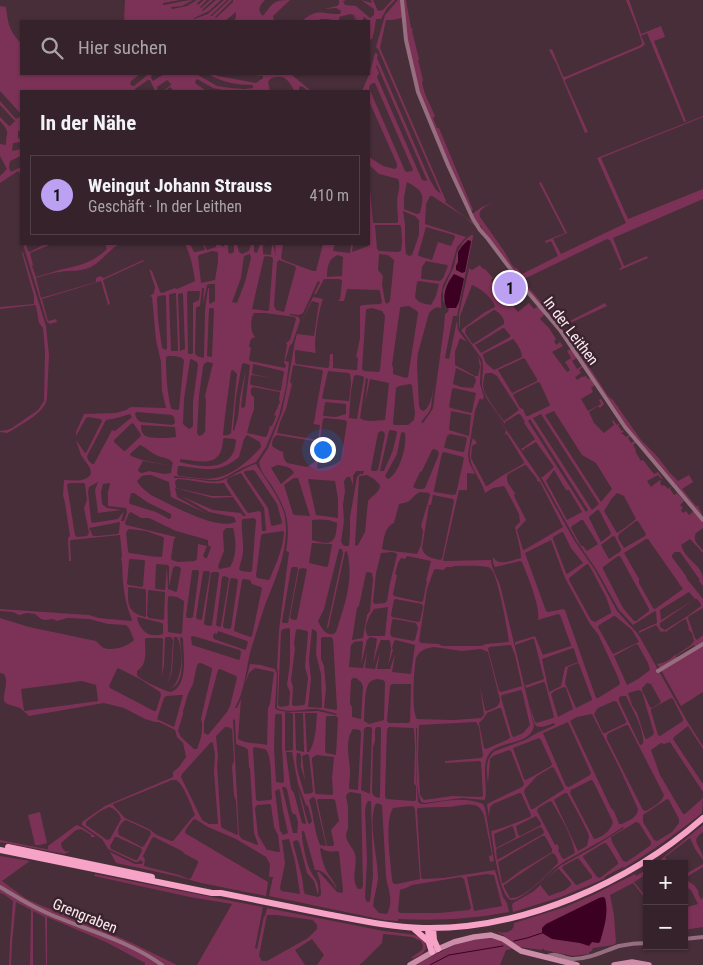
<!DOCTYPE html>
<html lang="de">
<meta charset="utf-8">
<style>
:root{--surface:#35222a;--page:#402f36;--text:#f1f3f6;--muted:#aaa4a8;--line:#4f3f47;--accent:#bca0f2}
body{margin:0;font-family:"Roboto Condensed",sans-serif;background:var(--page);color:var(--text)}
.controls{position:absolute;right:15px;bottom:15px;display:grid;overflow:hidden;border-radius:0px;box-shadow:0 1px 4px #0004}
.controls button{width:45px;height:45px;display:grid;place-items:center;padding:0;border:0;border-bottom:1px solid var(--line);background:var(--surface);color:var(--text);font:25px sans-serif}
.you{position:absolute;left:322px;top:449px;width:18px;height:18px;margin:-12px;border:4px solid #fff;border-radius:50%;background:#1a73e8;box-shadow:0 0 0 8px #1a73e833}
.badge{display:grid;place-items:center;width:32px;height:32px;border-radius:50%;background:var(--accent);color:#111;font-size:16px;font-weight:700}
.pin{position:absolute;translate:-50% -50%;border:2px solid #fff;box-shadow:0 1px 5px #0006}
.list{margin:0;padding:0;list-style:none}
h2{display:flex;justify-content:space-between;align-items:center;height:65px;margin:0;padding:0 20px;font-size:21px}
h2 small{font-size:16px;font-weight:400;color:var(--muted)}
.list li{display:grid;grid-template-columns:32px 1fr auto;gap:15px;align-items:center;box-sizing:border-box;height:80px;margin:0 10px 10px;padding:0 10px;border:1px solid var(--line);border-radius:0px}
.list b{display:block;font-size:19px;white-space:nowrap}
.list p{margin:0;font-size:16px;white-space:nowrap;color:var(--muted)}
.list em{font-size:16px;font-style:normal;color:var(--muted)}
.icon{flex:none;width:28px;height:28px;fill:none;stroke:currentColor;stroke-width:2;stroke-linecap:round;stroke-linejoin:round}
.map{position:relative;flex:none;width:703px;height:965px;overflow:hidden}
.search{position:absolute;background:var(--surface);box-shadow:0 1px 4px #0004;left:20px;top:20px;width:350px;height:55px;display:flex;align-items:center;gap:12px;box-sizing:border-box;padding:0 18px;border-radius:0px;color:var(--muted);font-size:19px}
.panel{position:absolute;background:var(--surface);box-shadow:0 1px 4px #0004;left:20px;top:90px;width:350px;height:155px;border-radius:0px}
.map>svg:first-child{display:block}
</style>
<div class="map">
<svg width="703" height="965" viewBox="0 0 703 965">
<rect width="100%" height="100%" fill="#472e38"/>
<path fill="#7c3256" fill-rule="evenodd" d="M125 0H180L163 3V5C173 4 183 0 193 0L182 6 171 7 172 9 187 6 197 0H201L197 3 198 5 204 0H207L200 7 201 8 210 0H213L202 10 203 11 216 0H221L209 11 194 18V19L208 14 224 0H227L210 16H212L229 0H232L215 17 216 18 233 2V0H265C260 5 257 9 262 15L263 16C273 3 273 0 290 0L273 16 274 20 276 21H234L236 17V12L225 21H124Z
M339 0H347L343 1 345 5 356 6 370 18 374 15V9L361 0 372 3 371 0H373L378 11 383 10 392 0H395L387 8 381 19H376L374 32 372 39 369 40V21L364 17 362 21H357L355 15 356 21H355L354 15 350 14 339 17V21L327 19H321L316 21H302C319 7 322 15 340 14L341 11 336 8 324 9 337 6 339 4Z
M398 0H401L402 18 392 20H386L380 48 446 201 445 202 472 222 476 227 465 217 432 196H430L426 204 425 224 466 237 457 247 450 272 443 285 441 295V308C436 306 433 309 429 313L418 353 417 364 419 406 421 410 424 411C433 404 433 387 435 376L431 407 429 412 421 422 423 423 430 413 433 408 444 327 445 314 448 312 449 306 446 301 443 302V290L454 266 457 252 464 241 471 235H473V237L457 316H453L445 358 449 359 457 320 458 330 467 342 460 338 455 352V365L475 376H478L480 367 478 355 481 363 480 384 484 397 482 400 480 398 475 411 468 454 469 462 475 474 467 473V490H459L443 560 444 561 491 560C491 567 497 577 500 585L534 726C530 746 499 740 489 754 481 765 488 787 485 800L462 798 425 803 421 802C414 785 417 747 417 728H416V774L418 802 421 804H425C444 801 464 796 483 804L485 808 494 861 490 862 489 856 492 855 484 815C482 810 479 806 474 805 465 803 455 807 446 807 437 807 427 807 418 808L417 810 421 877 422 879 443 878 495 870 503 897 507 903 509 912C472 919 436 921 398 919V921L384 920 269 896 273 877H269L270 864 266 857 236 839 208 827 195 819 193 820 186 829 185 833 268 882 266 896 201 883 176 876 116 863 110 852 135 864H142L143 862 140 860 138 862H135L108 849 102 839 82 825V822L105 806 173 777V772L179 767 186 757 183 743 177 737 175 730 159 722H155L145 719 124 708 104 703 29 716 20 708 7 704 4 701C3 691 9 683 4 674L0 673V618L29 627 96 641C98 643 100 645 102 647 111 652 127 647 134 640L129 628 126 625 108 624 89 619 67 618 57 621 53 619 45 620 41 619 35 614 27 613 19 615 13 612 0 611V609L89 615 99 618 131 621 132 620C127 608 124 595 123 582 122 573 123 566 121 558L122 556 120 535 71 540 70 541 71 561H69L68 538 70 536 65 503 63 495 64 480C74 480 85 483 91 474L90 468 81 455 76 440 85 453H86L102 421 101 419 88 417 86 418 76 436V432L84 414 116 413 126 410 131 407 166 408 162 391 161 362 156 340 152 297 150 296 154 293 155 287 149 269 152 271 160 292 162 293 175 288 177 289 195 281C193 268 191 256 185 244H190L194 252H195L205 250 203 244H204L207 250 216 247V244H220L223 247 224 246V244H228V252L230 254 234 252V244H237L239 252 242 254 249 251 251 244H254V252L257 253 260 244H263V254L271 255 272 244H273L276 256 275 244H283L281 258 283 260 313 271H316L323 244H335L333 251 350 253 351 244H353L352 252 368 246 370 228 369 226V177L373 222 374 223H397L398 222C398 215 397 207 397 200 398 192 401 187 398 179L379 174 369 165V157L383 166 395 169 397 167V164L369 101V91H362L369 75 375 53 378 54 377 58 430 180 436 190 441 194 378 49 376 47 385 15ZM377 65 427 180V181L422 180 377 77 379 73 376 66ZM373 83H375L413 170 412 171 407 172 405 171 369 88 370 85ZM407 182C425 192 424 195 420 213L417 214 404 209V197ZM403 211 415 216 419 220V235L412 255 409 256 406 254 405 243V224ZM375 225H400L401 227 402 242 401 251 398 252 379 251 377 249 375 226ZM426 227 454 235 455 237 451 246 438 242 432 260 419 256 418 255ZM212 251 218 252V262L215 280 201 283 198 256 199 255ZM250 254 251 258 245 282 237 303 232 302 241 278 244 256ZM379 254 388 255 394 260 390 301 387 304 385 302 382 284 383 276 378 270ZM338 255 343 257 342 276 327 277C327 268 328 258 338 255ZM266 256 272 257 273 259 269 310 267 311 252 309 264 257ZM279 260 295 266 296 268 284 312 276 310 274 306 277 262ZM426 261 447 265 448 266 443 278 440 281 422 279 421 278 422 267ZM324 279H339L342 280V282L340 299 338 301H344L347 289 379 290 380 291 382 303 380 304 363 305 360 306V338L356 357 358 358 357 370H355L333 368V354H330L329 367 327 368 296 364 295 362V351L296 350 316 353C313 345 319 308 323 299L313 297 301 322 312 301 319 303 314 336 297 334 295 341 287 387 282 412 268 448 259 462C260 470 265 476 270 483 286 508 291 521 286 551L289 552 279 630 277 668 278 674 277 708C288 714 305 708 317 709 324 710 331 712 337 714L336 715 318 711 288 712 277 710 275 708 277 674 275 669 261 665 250 664 245 684 249 673 255 668 274 672 270 704 268 708 267 745C258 743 246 744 238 739L241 699 237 708H235C245 691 246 668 251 649 256 634 260 620 265 605 276 577 290 548 285 517 283 502 264 477 256 464 245 467 235 475 225 479 214 484 204 480 194 479 187 478 180 478 174 478V476L209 480H218L226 477 240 469 256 462 266 447 279 416 286 387 289 362 285 361 290 345 292 344 300 321 299 317 290 315V314L299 315 303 313 318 281 320 282 314 294H316ZM419 281 439 284 436 296 431 305C425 304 418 303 415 297L417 282ZM210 284H215V301L210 304 209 302V288H208L205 310 204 357 203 358 197 356 195 353 196 308 197 307 200 306 202 288H204L203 304 207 285ZM188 291H199L200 292 199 300 193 303V353L192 354H189L188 353 187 293ZM175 293H176L178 351H171L169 295 170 294ZM182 293 183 294 185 349 180 351 178 295V294ZM165 295 166 296 167 348 166 350 162 348 158 320 157 298 158 296ZM409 306 417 311 418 313 408 377 406 378 393 374V367L392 365 400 308 401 307ZM210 308H213L214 310 212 356 211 357 207 356 209 309ZM372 308 382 311 385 316 380 370 379 372 364 371 362 369 366 310 367 309ZM254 313H265L295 317 296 319 290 340 286 343 287 345 284 363 286 365 285 368 250 361 249 360 251 348 249 346 251 339 255 337C250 332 250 319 254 313ZM168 356C174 356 181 356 184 360L179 409 177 410 172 409 171 408C167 391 166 375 166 357ZM191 359 197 362 198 365 193 402V426L191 428 189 429 183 424 184 399 190 360ZM207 362 213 363 205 396 206 400 205 432 202 435 199 436 197 433 199 396 203 367 204 364ZM244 363 250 365 245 407 242 408 241 406 246 368 240 398 238 417 234 431 233 430 236 397 242 364ZM253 364 283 371 284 372 281 390 280 391 251 385 250 384 251 376 252 375 276 379 252 374ZM294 365 322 370 323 371 314 422 313 424 320 425 318 440 277 433 280 422 286 409 292 384 290 382 293 366ZM456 368 475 377 476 381 473 388 461 387 453 384ZM233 370 237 374 231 433C229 435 226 436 223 435L225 416 231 371ZM328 371 348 373 350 374 351 383 349 401 324 399 322 398ZM356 375 363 376 364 378 357 419 349 418 351 391 354 376ZM366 378 368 379 365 404 370 379 389 383 385 420C377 420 366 423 360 418ZM410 384 412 385 414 405 415 413 414 420 408 425H394L393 423 396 388 399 386ZM253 387 280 392 279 400 280 402 274 415 276 416 272 426H270L267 436 265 437 247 433 250 421 254 409V397C251 395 250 393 251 389ZM454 388 476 393 472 412 471 413 451 408 449 407 452 389ZM326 402 346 404V414L336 417 324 416 323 415 325 403ZM451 411 471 415 469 436 449 430ZM137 412 172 415 174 417 175 423 172 425 141 422C137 420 136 418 135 413ZM130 414 132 417 115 431 112 430 94 464H92L88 460 87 456 106 420 117 418ZM325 418 345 420 347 422 341 460C335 466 326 467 318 469L317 467 319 458 327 449 326 446 320 440 323 419ZM133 423 140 433 141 436 125 451H124L114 442V440L131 424ZM141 425 175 427 176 437C170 438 164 438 158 438 148 437 141 438 141 425ZM390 430 396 431 397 433 393 450 384 471H380L389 431ZM381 431 384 432 385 435 378 470 375 471H372L371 469 378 433ZM403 432 405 433C407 445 400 473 388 479L385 476 397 454 401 433ZM450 434 466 437 467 439 464 452H462L445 448 444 447 447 436ZM247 435 260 442 261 447C251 459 232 476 215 478 203 480 191 477 179 476L177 474 178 466H181C205 469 219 474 239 457L244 439ZM277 435 313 441 316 451V455L313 457 316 458V461L307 467 287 463 284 459 283 452 278 450 272 446C272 442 273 437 277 435ZM225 438 235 439 236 441C235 445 235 450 233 453 223 472 196 466 180 462V459C201 461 222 469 223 439ZM140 445C147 448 151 453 158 456 164 458 169 458 173 463L172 466 142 460 131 456 130 454ZM434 449 438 451 439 454 425 488C422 490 416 489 413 487L420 472 422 471 432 450ZM444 452 463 457 464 458 456 494 453 495 434 492V490L442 453ZM143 461 172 466 171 473 164 474 149 471 142 473 139 472 138 470ZM277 465C284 466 291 466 294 473L281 484 271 468ZM253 470 255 471 277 504 282 522 281 524 272 526 271 525 268 508 244 473 245 471ZM356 471H364L363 474H360L357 477 350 517V533L349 546H344L341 542 344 521 343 505 345 491 344 481 347 477H350L353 485V476ZM241 473 264 508 266 530 265 531H262L261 512 259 511 249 513 247 512 227 482V480L228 478ZM147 475H151L169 482 171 497 208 514 177 497 175 488 213 498 233 497 246 516H243L241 513 213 510 181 496 209 512 234 517 236 522C216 531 170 504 151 495 146 491 140 487 137 481L142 476ZM367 475 374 479 380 485C380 493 372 495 368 501L365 532 358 545 357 546 355 545 359 477 360 476ZM294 478H298L310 516 295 515 293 514 284 485 285 484ZM178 479C194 480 209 485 224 483L232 496H212L176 488 175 481ZM308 479 335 481 338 499V518L316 515ZM98 482 95 490 98 513 121 510 107 508 102 504 101 492 103 484 109 483 110 484 108 492V506L126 508 127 512 124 521H121L124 511 118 519 92 523 91 520 88 492 89 487ZM69 483H84L85 484 87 500 84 508 89 533 87 536 77 537 75 535 67 485ZM420 492 429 493 430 495 421 526 423 531 421 545 417 554C405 552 393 552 382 549 384 540 384 527 394 523L399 504C414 502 410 497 420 492ZM131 493H134L147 502 171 514V518L169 519 156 512 130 504 129 502ZM433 495 453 499 454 501 442 559 440 560C432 558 424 557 422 548L429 505H431ZM131 512 141 518H149L176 531 208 540V545L211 547 207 558H205L203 556 207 546 198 544 197 559 195 561 178 562 172 560 171 558 174 539 176 537 126 525 125 523 129 513ZM254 518 256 520 252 571 250 572 241 571 239 569C241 561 244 554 243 545 243 536 241 529 242 520L243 519ZM312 520C320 519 330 519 337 523 336 543 332 546 312 540ZM120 522 119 532 118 534 97 536H93L89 528ZM226 528H233L234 531C236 543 237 555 230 567L219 569 218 566 224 551 223 532ZM129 529 146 531 163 537 164 538 162 557C151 557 140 554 129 553L128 551 126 532ZM283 531 284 532C283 548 277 562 270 578L269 580 257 578 256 576 261 536 262 534ZM312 543 331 544 332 545 328 566 326 567 309 563ZM339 549H342L343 553 327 627 328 629 345 552 347 551C354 581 345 603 336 632 328 639 321 628 318 621L324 609ZM392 552 396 553 397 555 390 583 387 601 385 603 375 604 373 602 376 573 381 553ZM407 556 431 561 426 581H427L423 601 421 602 394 596 393 594 397 575 395 574 398 563 401 558 405 559ZM130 559 144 560 145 561 143 586 141 587 129 585 127 584 129 560ZM157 564 168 565 169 567V587L173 568 175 566 180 567 181 569 177 591 176 592 168 589 167 567 165 590 156 589 155 588 156 565ZM454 566C461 566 485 565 490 568 498 573 507 629 509 641L508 642 486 644 481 646H442L439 644 421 643 419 641 427 589 434 570 436 569 444 570 446 567H452ZM292 567H297L298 569 288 623H283L282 622 291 569ZM303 568 307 569 297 619 295 620 291 619 290 617 299 569ZM193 570H198L199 572 193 617 191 618H187L186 616 192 571ZM204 571H209L210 573 202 619 201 620 197 619 196 617 203 572ZM213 572H218L219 574 212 625 210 626 205 625 204 623 211 573ZM368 572 372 573 373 579 370 611 367 615 363 638 352 640 357 608 359 606 366 573ZM224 576 227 577 229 578 221 626 220 627 217 626 216 625 222 577ZM232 578 237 579 238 581 231 628 229 629 224 628 223 626 230 579ZM244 579 250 580 252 584 261 587 262 588 252 636 250 637 234 631V630L242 580ZM129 587 145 589 146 591V616L145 617C127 612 128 604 128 588ZM149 590 165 592 164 619 163 620 149 618 147 616 148 591ZM170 596 177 597 184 601 182 633 181 634 168 632C168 620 167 609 168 597ZM395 599 422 604 423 607 420 621 418 622 392 617 391 615 394 600ZM388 607 385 636H368C362 628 369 617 374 609ZM138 617 162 623 163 624V634C149 638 141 632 137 618ZM394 619 416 623 418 628 415 640 414 641 392 637 390 634 392 620ZM289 628 290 629V663L287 685 290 692 289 705 287 706 280 707 278 705 281 631 283 629ZM298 629 307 631 308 633 305 667 308 678 305 704 304 705 294 706 292 705 293 687 291 680 295 649 294 643 296 630ZM312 629 316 631 317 633 316 654 321 674 322 706 321 708 308 707 311 679 309 660ZM218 631 247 641 248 642 246 649 245 650 214 639 213 637 214 633 217 634ZM193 636 240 650 241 652 240 659 239 660 192 645 191 637ZM166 637H171L173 640 171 671 167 686 172 671 174 637H177C184 650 183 681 170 689 187 683 181 653 180 638L179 637 183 638C183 654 189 685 171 692 165 691 140 680 137 675 137 673 137 672 137 671 148 665 145 650 145 639L147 638H162L163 639 162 676 164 664 165 638ZM323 637H331L333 639 337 709 336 710 324 708 326 688 324 666 321 659V638ZM370 637 375 638 377 639 373 664C375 658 378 645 381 640H388L390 641 391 649 388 666 393 650 392 648 394 641 396 640 415 645 411 674 392 672 395 654 390 669H377L380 652 375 669 365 668 367 651 363 668 349 667 351 645 354 642 362 641 363 642 361 665 367 640ZM511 645 515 655 522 686 501 692 499 691 488 649 489 647ZM434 647 462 651 481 649 488 652 500 700C499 708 493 708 487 711L485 710 480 686 484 715 481 718 453 720 417 719C411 710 414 670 416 658 420 650 426 648 434 647ZM199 663H201L212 668V670L201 719C204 729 201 739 197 749H194L181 737 178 731 183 714V711L188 694 193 684 197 665ZM118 668 140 679 160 692 161 695 156 711H154L110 688 109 686 117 669ZM220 669 236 676 237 678 230 706 227 712 208 735 204 733V722L206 715 218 670ZM353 678H356L361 682 363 686 361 719 352 717V707L350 704 351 680ZM377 679 383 680 385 682 384 720 369 724 364 721C365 712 364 690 369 683 372 680 373 680 377 679ZM82 681 96 685 98 701 24 711 21 689ZM392 684H411L410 722 408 723H389L387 721 390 686ZM521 690 522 691 530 725 523 733 514 737 512 736 501 697 502 695ZM181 695H183L174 727 157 719 164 698 166 696ZM499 708H501L510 737 509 739 486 749 484 748 479 723 483 719 487 713ZM286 712 292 713 293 714V750L286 751 285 750V713ZM295 713H303L304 752 296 750ZM305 713H317C316 726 316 741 309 752H307ZM276 714H281L282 715V748L284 781 283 783 276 782 274 748 275 716ZM327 716H336L338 718 336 755 326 753 325 750 326 717ZM234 719 235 720 236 744 246 748 248 750 249 767 250 769 254 833 258 844 257 845 242 839 239 835 233 720ZM476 722 479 727 483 756 481 758 445 761V763L479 761 481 762 483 796 481 797 452 796 424 800 420 795 418 758 419 725ZM225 727H228L232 729 234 761 232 766 234 795 236 801 238 834 237 835 222 828 221 826 217 766 218 757 216 736ZM366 727H371L372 729 370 794 361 790 364 729ZM377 727H380L381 729 380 797 378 798 374 796 372 793 373 747 375 741V729ZM389 727 413 728 414 729 415 748 414 783 416 786V800L414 801 386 799 385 795 387 729ZM353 729 360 730 361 733 358 790 349 789C349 784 350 778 350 773 350 759 344 742 353 729ZM211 742 213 743 215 755 214 772 218 823 217 824H209L202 820 181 777 182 774ZM254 747C257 748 263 748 266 750 272 754 271 789 272 798L271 800 258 801 256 800 253 749ZM286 752H292L298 784 306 805 308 806 312 821 310 824 308 823 301 797 298 789 306 823 305 824 302 823 294 793 291 789 286 753ZM297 753H299L301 755V767L305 780 302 756 307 754 309 755 313 791 312 793 305 794 304 793C301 780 294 766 297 753ZM316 755 334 757 332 778 333 793 332 795 316 794 315 792 312 760V758ZM172 780C173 780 175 780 176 780 184 784 192 808 195 815L191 819 173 841H171L157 835 149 829 125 818 113 805V804ZM282 787H285L287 789 292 813 296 815 298 822 297 833H293ZM279 789 280 791 283 811 288 833 283 835 282 833 280 831 275 791ZM351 792 361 794 363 886 361 889H358C350 878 358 867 355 854 352 845 342 840 348 829V807L346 796 348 793ZM313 797 315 798 326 845 325 846 320 845C314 831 314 815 309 800ZM318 799H333L335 800 339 821 331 830 334 844 333 846H327L317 800ZM368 801H371L373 876 370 901 368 902 366 901 365 897 367 861 365 811 366 805ZM377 803 382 805 386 876C388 891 394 900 387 914L379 913 373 906C374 897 377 887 378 879 378 855 368 827 375 805ZM270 804 271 805 274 827 278 835 280 852C275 852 272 850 267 850L258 835 255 808 257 805ZM411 806 414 807 415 810 420 879 397 884H394L392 881C391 864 384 822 393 808ZM109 807C114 808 120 814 121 819L110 839 107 840 86 825V822L99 812ZM126 820 150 831 151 834 144 846 142 847 119 835C116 830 121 822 126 820ZM302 831H304L315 870C325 869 331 881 337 889 335 882 328 875 325 868 323 862 321 856 320 849L321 848C327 852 330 852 337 851L339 852 343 891 342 893 337 892 319 872H317L320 881 321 895 318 897 305 894 304 892 302 877 293 843 294 841 297 840 299 842 307 873 314 881 318 895C320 882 316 881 311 872 307 865 301 839 302 831ZM115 837H117L141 848 142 851 137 860H135L111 849 110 846ZM154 837 182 851 185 854 198 861V863L191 878 189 879 179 875 144 866 145 860 143 856 152 838ZM289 839 295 861 300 894 281 891 280 888 285 863 282 840ZM487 874 494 875 502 906 474 911 467 877ZM461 877 464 879 471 908 469 910 439 913H400L398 911 400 890 406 888 412 885Z
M403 0H406L411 28 413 29 412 31 419 59 418 60 423 80 422 83 425 94 435 116 433 118 437 128H439L473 210 470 211 455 178 419 92 407 40Z
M626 0H629L641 34 661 26 665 37 654 41 686 121 684 122 647 33 641 36 645 44 642 47 566 79 565 81 588 132 585 133 556 63 549 50 552 49 563 76 565 77 641 45 642 43 638 30Z
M0 6 6 7C8 23 9 31 21 43V74H140L131 81 130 84 132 86H134L145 77 147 74H152L151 78 153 81 164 74H197L198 75 217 86 231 88 245 89 253 88V85C237 85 221 82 208 74H215L218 76 256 83 263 78V76L246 74H291L311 91H308L303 87 300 86 299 88V91H294C289 79 283 73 270 79L268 82 270 91H263L262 90 258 91H228L213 88 197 79 195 82 196 84 207 91H172L173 90 170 87 165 91H163L171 85V84L167 80 157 87 158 91H155L150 80H148L135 89V91H21V130L18 131V138L21 139V142L13 143 12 151 21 149V156L10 161 9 168 11 172 21 167 20 170 21 175 18 171 0 183V176L7 169 0 156V144L6 145C6 130 11 134 0 121V117L9 126H10L15 121 0 105V101L16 119 18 118 21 116V114L0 91Z
M703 116V117L601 158 628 219 703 189V199L613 238 624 266 647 256 648 258 620 270 619 269 622 267 610 240 607 239 524 279V282L541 302 546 305 550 303 562 324H564L605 303 607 306 564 326 561 327 550 310H545L534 299 483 232 481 226 478 225 472 214 482 207 497 201C489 205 477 208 480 217L504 251 512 265 515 268H517L522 274 558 256 551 241 546 243 545 241 565 233 539 183 541 182 567 233 553 239 561 254 626 223 597 158Z
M23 244H26L28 251 30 252 45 244H52L30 253 33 265 32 266 36 277C44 275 52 272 59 270 77 266 93 263 107 249L105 244H119C109 250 102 261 91 267 81 272 70 270 59 272 51 273 43 276 36 278L41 298 96 282V278L100 276 104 278 143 260 144 261 103 280 110 304 108 305 101 281 42 299 48 321 56 319 57 322 50 324 47 322Z
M23 252 46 326 49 355 47 398C45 413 23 423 11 431L7 433 0 432V431L7 430 12 428 38 410 44 401 45 351 43 328 39 323 36 306 35 305 0 309V307L34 304V296L22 253Z
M480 265 482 268 485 269 493 278 491 280 518 312 529 303 534 309 538 306 543 312 544 315 540 319 549 328 556 339 554 341 556 345 560 342 563 346 552 352 567 372 570 370 565 362 571 358 567 351 571 349 577 358 572 361 577 369 582 366 583 367 579 370 581 373 575 377 577 380 583 376V377L586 376 588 379 591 378 595 385 591 388 593 392 581 399 588 411 601 404 599 400 601 399 604 404 600 408 598 406 589 412 594 423 604 433 614 425 612 421 613 420 617 425 621 423 618 426 622 431 625 430 621 434H623L626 437 629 435 630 436 628 438 631 443 634 441 636 443 633 445 636 450 635 451 641 461 643 460 654 474 658 472 662 478 661 479 658 475 647 481 651 487 660 480 661 482 660 483 662 486 664 485 668 489 672 486 670 489 674 495 677 493 684 501 680 505 683 508 681 510 683 513 686 511 689 515 694 511 703 522V528L696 533C692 540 698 545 703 550V553L690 539 681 545C685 559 698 563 702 574 703 577 703 582 703 586L699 581 700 580 680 552H675L672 555V557L686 576 687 579 703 599V608L689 616 688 618 695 638 697 640 703 635V642L696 647 694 645 676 656 677 658 660 669 657 664C665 663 669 660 675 655H676L691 645 694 641 692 633 688 629 689 628 686 619 683 620 667 631 666 633 665 631 661 632 656 625 639 633V631L657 623 656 612 655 611 633 625 619 610 596 569 576 540 541 477H543L553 468 554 467 536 442 524 449 523 451 521 448H523L535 439 524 423 525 422 520 414H518L505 422V424L487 399 482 387V381L483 367 482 359 461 330 485 312 495 307C493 298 480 288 472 285L460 316V329L459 325V314L469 268 472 270ZM494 310C499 312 505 318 504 324L473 344 472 343 465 333 466 328ZM503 328H504L510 335V337L481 353 475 345ZM513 339C517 343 522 351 522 357L494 370 486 363 483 356V354ZM524 358 525 359 537 379V381L512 393 498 370ZM488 373H492L497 376 519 410 504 421C498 413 484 395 483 386 483 382 484 378 485 374ZM538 382 540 383 550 405 549 406 528 416H526L523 409 520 408 513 395 514 394ZM554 411 582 455 596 463 612 489 601 502 545 415ZM541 414 599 504 592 510 533 418ZM530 419 588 510 586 512 528 421ZM554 470 566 490H569L582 512 567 520 546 481ZM617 493 624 496 636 519 626 527 617 533 604 511 612 498ZM597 510H599L611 533 610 535 601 542 589 518V517ZM581 520H583L598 544 587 551 583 546H581L571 528 572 526ZM636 521H638L646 534 645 536 624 548 618 538 619 534ZM613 536 615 537 621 549V551L609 559 601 545ZM646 539H648L683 589 655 609 653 608 639 583V579L624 553ZM618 556H620L649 609V611L636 621H634L623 608 603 569V567ZM689 592 695 599 661 620 660 610ZM695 599H697L701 604V606L686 617 665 630 660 627V623Z
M566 328 575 345 608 396 613 400 641 440 656 455 670 473 678 481 689 475 693 482 682 489 696 506H698L703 516V518L626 426 565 334 564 332Z
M488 403 540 479 574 540 595 570 617 611 638 634 687 721 703 746V749L688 726 674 737 673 739 703 784V792L670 742 664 744 661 743 651 750 660 775 683 814H685L703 798 702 813C677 833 652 851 624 868L623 867 606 876 604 879 561 897 513 912 512 905 513 903 534 891 560 866 594 847 624 828 623 827C612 834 602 841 590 847 577 855 563 861 551 871 544 878 520 902 511 900 499 897 493 842 491 831 505 828 517 822 530 817L531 815 521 793H519L493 804 490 807 489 817 487 804 522 787 524 784 511 751 509 750 493 756 490 759 488 784C487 773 484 759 495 751L525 740 537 733 555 725 554 723C531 732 535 725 530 705L535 722 536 723 553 718 554 717 545 683 543 682 526 688 525 684 527 685 544 679 534 639H532L515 645V642L535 636 543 655 571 646V645L560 615 558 614 538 620C541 607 527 575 522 562L520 561 495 567 493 563V557C499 567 512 560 521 558 521 548 517 537 515 527L520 522 519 514 506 489 504 486 493 488 485 493C482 481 472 471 470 458 469 452 471 444 473 438L477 443 472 446 471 458 486 486H487L500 477 523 464 524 462 507 434 505 435 506 430ZM525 465H526L537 479V481L540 482 563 527 524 550H523L517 530 526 520 515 498 514 494 516 493 514 492C511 487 504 480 508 474ZM562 532H563L571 548 583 563 567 574 566 573 553 539V537ZM551 540 565 578 590 624 598 634 617 675 620 683 619 685 598 698H596L565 610 563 609 548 612 546 611 525 553ZM587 564 589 565 606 597 611 611V613L595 622 591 620 569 580V578ZM614 616H615L632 630 639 642 613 654 598 627 599 625ZM636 644 638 645 648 663 650 670 638 679 627 685 614 656ZM573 648 574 649 578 662 565 667 561 686 549 692 542 659ZM578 663 579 664 592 699V700L576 708 565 683 568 667ZM647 683 651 684 661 702 660 703 652 708 650 707 642 690V688ZM564 687 566 688 573 709 558 717 551 694 554 691ZM639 690 642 692 654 733 653 735 647 739 645 738 637 713 632 705 628 693ZM623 696H626C632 708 645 731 643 744L640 745 619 701V697ZM671 698 673 699 683 719V721L660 736 658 735 651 711V709ZM614 701 617 702 626 721V723L605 733H603L594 714 598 708ZM592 714 619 767 638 809C638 817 628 821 622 824H619L614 811 611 808 570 721 577 717ZM568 722 591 773 590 775 569 787 566 786 543 733ZM626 725H628L664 795C662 803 652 807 646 811L643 810 607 739V735L609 733ZM539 738 541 740 552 764 551 766 526 780 524 779 513 748ZM552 767 554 768 564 788 563 790 533 809H531L524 792 525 789 537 776ZM591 780 593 781 613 822C611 830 602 838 594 839L570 793 571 790ZM565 793H567L579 815 588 833 589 837 587 846 578 851 554 800 555 799ZM667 799 669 800 679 819V823L672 832 657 841 654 840 643 822V815ZM550 801 552 802C561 818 572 835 575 853L564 859 562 858 558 850 559 848 557 844 555 845 537 811 538 808ZM536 816 541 823V825L520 836 518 835 516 826ZM636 822 639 823 651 842V845L637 855 626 862 623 861 612 842 611 837ZM512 826 513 827 516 836 515 838 496 848 494 834ZM540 827 542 828 544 832 543 834 497 860 496 849ZM542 836H545L552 849V852L520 871 504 883H502L498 862ZM604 843H606C611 849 614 856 618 862V864L600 878 597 877 583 857V856ZM552 853C556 854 558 859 558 863 548 873 524 900 510 898L504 887V885L535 864ZM578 858 579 859 592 876V878L577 885H576L562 868 563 866ZM558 869H559L571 883V885L565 890 549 896 541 886V884Z
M703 646V692L681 706 661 670Z
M40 812 47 843 40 845H35L28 815Z
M77 825 83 828 95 836V837H91V835L81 829 76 830 61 843 62 848 66 852 69 851V852L64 854 60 853 0 842V840L46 849H48V846L75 826Z
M703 825V832C688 842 703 846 703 860L695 849 690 838 665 857 668 864H656C671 850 687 838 703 825Z
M0 856 30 861 2 881 25 898 42 906 76 918 132 943 177 965H145V963L106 942 47 917V965H46L45 917 33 911V965H30L31 910 16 902 12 943 11 965H9L10 941 13 901 5 895 0 893Z
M703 864V867L685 878 686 880 694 885 699 892 698 893 701 899 703 898V927L684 930V908L698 904 691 890 684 886V875Z
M647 869V874L634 882 646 897H647V901L633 883 610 895 614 915 616 943 613 945 593 948 592 951 589 952V954L573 956 544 950V949H542V950L519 947 503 935 497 932C505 933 514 933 514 923L565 907 593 895 635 874 636 876Z
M95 874 263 907 255 948 257 949 264 916H265L267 908 384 931 409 934 418 936 425 942 426 949 422 954 412 959V957L422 950 423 946 421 941 412 937 384 934 383 935 382 943 363 962 359 965H317L324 955 312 939 295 950 305 965H197L232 904 190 897 94 876ZM267 915H276L313 920 317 925V929L308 938 267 961H262L259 956Z
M488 937 500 940 512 949 506 950 500 965H415L456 944 466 940Z"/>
<path fill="#3c0022" d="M468 240 471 241V242L465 272 462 273 456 270V266L458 262V252L462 246Z
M454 274 463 278 464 279 459 302 456 308H447C441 297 446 284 454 274Z
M603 897 605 898C609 914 604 927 600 942L598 943 592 942 589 946 580 943 552 939 542 933V928L546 924 599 898Z"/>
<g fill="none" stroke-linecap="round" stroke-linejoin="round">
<path stroke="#3c0022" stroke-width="1" d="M514 941 527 938 542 933
M430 965 449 955 503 946"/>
<path stroke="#976e7f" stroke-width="4" d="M402 0 406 40 418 92 448 165 473 219 480 230 488 239 526 290 560 330 625 427 703 520
M658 671 703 644
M0 887C15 896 29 905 45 912 82 929 128 940 162 965
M684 939 703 937
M546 957C555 951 564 959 573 959 589 959 604 951 619 946 628 944 637 943 647 943"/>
<path stroke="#cd8ca8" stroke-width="5.5" d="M410 965 438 949 454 942 474 937 491 935 503 939 521 951 577 965
M614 965 632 962 649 965"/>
<path stroke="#f6a3c7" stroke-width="6" d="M8 847 152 877
M0 850 212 893H221C256 900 291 907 326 914 358 920 390 927 423 928 523 930 629 883 703 818
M413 928 429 942
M428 928 429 943 432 952
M433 928 434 940 438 949"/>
</g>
<g text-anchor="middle" stroke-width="5" stroke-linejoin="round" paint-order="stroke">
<g font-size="15" fill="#fdecf2" stroke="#3c242e">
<text transform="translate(571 331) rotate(53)" y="5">In der Leithen</text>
<text transform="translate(85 916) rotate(22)" y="5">Grengraben</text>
</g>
</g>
</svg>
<div class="controls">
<button>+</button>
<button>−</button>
</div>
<div class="you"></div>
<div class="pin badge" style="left:510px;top:288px">1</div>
<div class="search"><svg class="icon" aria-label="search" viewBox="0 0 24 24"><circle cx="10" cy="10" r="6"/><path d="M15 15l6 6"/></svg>Hier suchen</div>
<section class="panel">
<h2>In der Nähe<small></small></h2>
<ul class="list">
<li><span class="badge">1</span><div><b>Weingut Johann Strauss</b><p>Geschäft · In der Leithen</p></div><em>410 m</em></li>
</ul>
</section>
</div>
